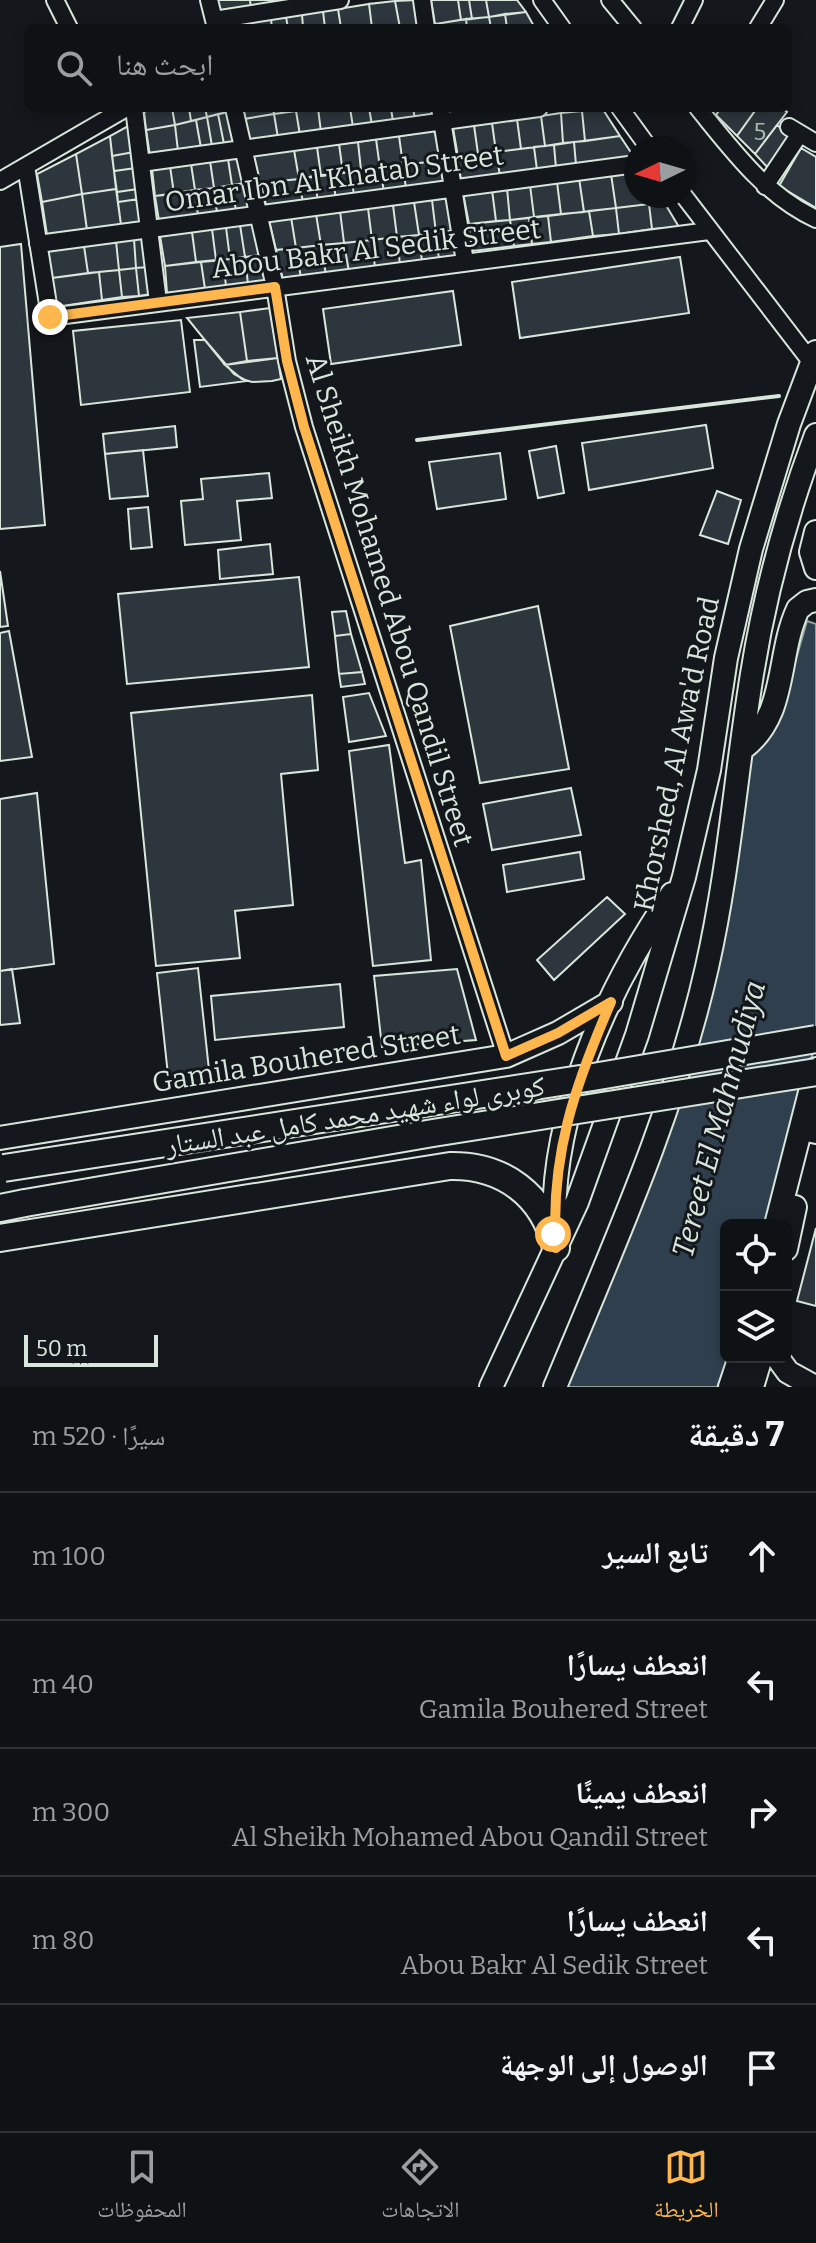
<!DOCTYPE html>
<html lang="ar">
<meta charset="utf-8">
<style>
:root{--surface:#0f1215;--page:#1d2022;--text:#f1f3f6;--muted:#9b9ea0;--line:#2f3234;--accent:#ffb74d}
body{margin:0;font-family:Bitter,"Noto Naskh Arabic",serif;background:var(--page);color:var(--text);direction:rtl}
.controls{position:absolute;right:24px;bottom:24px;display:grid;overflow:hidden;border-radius:12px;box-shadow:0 4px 12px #0003}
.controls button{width:72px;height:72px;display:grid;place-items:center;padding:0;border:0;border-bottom:2px solid var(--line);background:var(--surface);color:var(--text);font:40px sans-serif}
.compass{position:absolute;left:624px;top:136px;width:72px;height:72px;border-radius:50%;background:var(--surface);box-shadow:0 4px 12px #0003;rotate:265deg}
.scale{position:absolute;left:24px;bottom:20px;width:134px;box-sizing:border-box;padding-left:8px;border:4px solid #d8e6dc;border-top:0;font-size:22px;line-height:28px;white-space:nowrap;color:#d8e6dc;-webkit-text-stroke:6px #14181c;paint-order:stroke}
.stop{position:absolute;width:24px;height:24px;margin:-18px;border:6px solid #ffb74d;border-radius:50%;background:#fff}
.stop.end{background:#ffb74d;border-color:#fff;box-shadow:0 2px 8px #0008}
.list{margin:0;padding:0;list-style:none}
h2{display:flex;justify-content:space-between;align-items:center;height:104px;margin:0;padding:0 32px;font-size:34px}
h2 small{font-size:26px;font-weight:400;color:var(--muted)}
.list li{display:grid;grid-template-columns:52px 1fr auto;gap:24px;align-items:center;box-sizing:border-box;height:128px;padding:0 32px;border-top:2px solid var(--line)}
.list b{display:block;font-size:30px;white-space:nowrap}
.list p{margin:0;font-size:26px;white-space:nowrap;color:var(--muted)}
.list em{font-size:26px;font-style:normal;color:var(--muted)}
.icon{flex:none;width:44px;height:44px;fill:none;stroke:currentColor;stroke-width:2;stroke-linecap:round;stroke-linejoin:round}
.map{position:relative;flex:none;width:816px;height:1387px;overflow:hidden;direction:ltr}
.search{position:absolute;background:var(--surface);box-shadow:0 4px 12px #0003;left:24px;right:24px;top:24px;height:88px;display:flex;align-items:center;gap:20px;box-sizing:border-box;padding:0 28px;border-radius:12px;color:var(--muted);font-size:30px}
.sheet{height:744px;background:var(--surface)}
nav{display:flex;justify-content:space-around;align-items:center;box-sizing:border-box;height:112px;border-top:2px solid var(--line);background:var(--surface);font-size:22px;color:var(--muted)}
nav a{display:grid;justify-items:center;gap:4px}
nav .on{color:var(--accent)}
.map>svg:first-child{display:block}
</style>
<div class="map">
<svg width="816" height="1387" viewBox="0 0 816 1387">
<rect width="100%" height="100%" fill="#14181c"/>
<path fill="#2f3f4d" stroke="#939e99" stroke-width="2" d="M807 621 816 624V1041L767 1225H726V1357H729L717 1387H565L671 1126 725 937 751 757 777 725Z"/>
<path fill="#2c363c" stroke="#d8e6dc" stroke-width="2" d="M217 0H250L251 9 221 14Z
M250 0H274L275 5 251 9Z
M417 0 422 28H400L395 1Z
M431 0H458L461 20 435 24Z
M458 0H469L472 19 461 20Z
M469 0H486L489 17 472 19Z
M486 0H517L526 12 489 17Z
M395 1 400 28H372L369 4Z
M369 4 372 28H341L338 9Z
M338 9 341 28H325L323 11Z
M323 11 325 28H303L302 14Z
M526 12 535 28H507L505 14Z
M302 14 303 28H288L286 17Z
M505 14 507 28H491L489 17Z
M286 17 288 28H272L271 19Z
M489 17 491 28H467L466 19Z
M271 19 272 28H253L252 22Z
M466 19 467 28H436L435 24Z
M252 22 253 28 224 27Z
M153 108H172L175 125 146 130 144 112Z
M172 108H189L191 121 175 125Z
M189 108H205L207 117 191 121Z
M205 108H227L228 112 207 117Z
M242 108H273L274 114 244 119Z
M273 108H295L296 111 274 114Z
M318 108 321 132 300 135 296 111Z
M318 108H350L353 127 321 132Z
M350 108H369L372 125 353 127Z
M369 108H391L393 122 372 125Z
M391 108H413L415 119 393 122Z
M413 108H435L437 116 415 119Z
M449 108H486L450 113Z
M602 108 620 136 585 141 582 111Z
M721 108H757L737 136 716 115Z
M757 108H782L787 112 755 154 737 136Z
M296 111 300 135 278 138 274 114Z
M582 111 585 141 563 143 561 113Z
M228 112 235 142 224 144 218 114Z
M561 113 563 143 545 146 541 116Z
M218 114 224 144 212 146 207 117Z
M274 114 278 138 250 142 244 119Z
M541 116 545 146 521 149 517 119Z
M207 117 212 146 201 148 196 120Z
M517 119 521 149 496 152 492 123Z
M196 120 201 148 178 151 175 125Z
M492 123 496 152 478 154 474 125Z
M130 125 134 152 112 156 110 136Z
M175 125 178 151 150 156 146 130Z
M474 125 478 154 458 157 453 128Z
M777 125 792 137 769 169 755 154Z
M439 130 444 160 403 165 399 136Z
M110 136 116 189 82 194 76 154Z
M399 136 403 165 380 168 376 139Z
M620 136 634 157 576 165 574 142Z
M376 139 380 168 361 170 358 142Z
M358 142 361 170 343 173 339 144Z
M574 142 576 165 556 168 554 145Z
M339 144 343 173 321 176 317 147Z
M554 145 556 168 537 170 534 147Z
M317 147 321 176 299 179 294 150Z
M534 147 537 170 500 176 496 152Z
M801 148 816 157V208L779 186Z
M294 150 299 179 260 183 253 156Z
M134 152 136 168 114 171 112 156Z
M496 152 500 176 461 181 458 157Z
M76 154 82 194 42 202 37 174Z
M238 157 245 183 232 185 228 159Z
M228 159 232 185 214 188 210 161Z
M444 160 448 183 406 189 403 165Z
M210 161 214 188 195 190 191 164Z
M191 164 195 190 174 194 170 166Z
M403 165 406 189 384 192 380 168Z
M170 166 174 194 155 196 152 169Z
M136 168 138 189 117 192 114 171Z
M380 168 384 192 354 196 351 172Z
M636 171V196H648L649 204 616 208 611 174Z
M351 172 354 196 336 199 332 174Z
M332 174 336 199 318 201 314 176Z
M611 174 616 208 584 212 579 178Z
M314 176 318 201 303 203 299 179Z
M579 178 584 212 561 214 557 182Z
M299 179 303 203 267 208 260 183Z
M557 182 561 214 534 217 530 185Z
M245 183 251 209 236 211 232 185Z
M232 185 236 211 217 213 214 188Z
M530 185 534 217 510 220 507 188Z
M214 188 217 213 198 216 195 190Z
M507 188 510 220 496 221 492 190Z
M116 189 121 225 87 230 82 194Z
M138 189 139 199 118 202 117 192Z
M195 190 198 216 159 221 155 196Z
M492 190 496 221 469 224 463 193Z
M82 194 87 230 47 235 42 202Z
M451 198 456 230 436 233 432 200Z
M139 199 142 222 121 225 118 202Z
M432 200 436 233 419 235 414 202Z
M414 202 419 235 397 237 393 205Z
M664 202 679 227 652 229 649 204Z
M649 204 652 229 619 234 616 208Z
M393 205 397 237 372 240 368 208Z
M368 208 372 240 344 243 340 211Z
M616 208 619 234 593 236 589 211Z
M340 211 344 243 321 245 316 214Z
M589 211 593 236 551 242 548 216Z
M316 214 321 245 296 248 291 217Z
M548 216 551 242 532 244 529 218Z
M291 217 296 248 276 250 269 220Z
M529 218 532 244 514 246 510 220Z
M510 220 514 246 473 251 469 224Z
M253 224 261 255 245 257 240 225Z
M240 225 245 257 230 259 226 227Z
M226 227 230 259 216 260 212 229Z
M212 229 216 260 196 262 192 232Z
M456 230 460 257 439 260 436 233Z
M192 232 196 262 165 266 160 236Z
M436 233 439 260 422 262 419 235Z
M419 235 422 262 400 265 397 237Z
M145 237 149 267 136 268 134 239Z
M397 237 400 265 375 268 372 240Z
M134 239 136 268 119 270 116 241Z
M372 240 375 268 349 272 344 243Z
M116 241 119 270 88 273 84 246Z
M344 243 349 272 326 275 321 245Z
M21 244 45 525 0 529V247Z
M321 245 326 275 301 278 296 248Z
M84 246 88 273 52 278 48 251Z
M296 248 301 278 283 280 276 250Z
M261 255 268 281 248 284 245 257Z
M245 257 248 284 226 286 223 260Z
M680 257 689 313 520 338 512 282Z
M223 260 226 286 205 289 201 262Z
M201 262 205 289 167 293 165 266Z
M149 267 151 294 139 296 136 268Z
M136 268 139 296 122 297 119 270Z
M119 270 122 297 102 300 99 272Z
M99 272 102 300 56 307 52 278Z
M453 291 461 345 331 364 323 309Z
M270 308 278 358 247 361 240 312Z
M240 312 247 361 225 365 187 318Z
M181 320 190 392 81 405 73 331Z
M194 340H205L234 374 247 381 200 387Z
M278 358 281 379 272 381 252 382 242 379 225 365Z
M706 425 713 468 589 490 582 443Z
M175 426 177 447 105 454 103 434Z
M556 446 564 493 538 498 529 451Z
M143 450 148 496 110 499 105 454Z
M500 453 506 499 437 509 429 462Z
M269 473 272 498 237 501 241 540 185 545 181 501 203 499 201 479Z
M717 491 741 500 728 544 700 535Z
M148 507 152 547 131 549 128 509Z
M270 544 273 574 220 579 218 550Z
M0 571 8 626 0 627Z
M299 577 309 667 127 684 118 594Z
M538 606 569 769 480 783 450 626Z
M346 611 351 634 335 636 332 612Z
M9 631 32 757 0 761V633Z
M351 634 362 672 339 674 335 636Z
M362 672 365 684 341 687 339 674Z
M369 693 386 736 349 742 343 697Z
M312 695 318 770 281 774 293 905 235 911 240 958 156 966 131 713Z
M389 745 405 863 421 860 431 960 373 966 349 751Z
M571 788 581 835 492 850 483 804Z
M37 793 54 964 0 971V799Z
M580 852 584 879 507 892 503 865Z
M607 897 625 914 554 980 537 960Z
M198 968 209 1070 168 1075 157 973Z
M12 969 20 1023 0 1025V971Z
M457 969 476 1040 382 1047 374 976Z
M340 984 344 1027 215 1040 211 996Z
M816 1228V1306L797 1301Z"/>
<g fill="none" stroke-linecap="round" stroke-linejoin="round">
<defs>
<path id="street" d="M55 0 69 28
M209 0 216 28
M422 0 426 28
M542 0 562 28
M610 0 633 28
M214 20 340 0
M680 28 694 0
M758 28 775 0
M134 108 158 302
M234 108 275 287 287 361 304 427 506 1056
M440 108 465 262
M620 108 649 148
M698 108C733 151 765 195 816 219
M789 127 816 143
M141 163 539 108
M26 166 50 317 709 231
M0 181 126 108
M765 186 799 135
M684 196 812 363
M38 244 636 164
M815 1120 816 1119
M811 1134 816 1135"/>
<path id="secondary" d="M816 532 811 552 816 568
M742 749C788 716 776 656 798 609L807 602 816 600
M0 1138 506 1056 558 1033 611 1002
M776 1225 816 1069
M555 1238C547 1120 606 990 672 894
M786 1249 795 1207
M777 1357 788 1372 815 1387
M491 1387 577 1202 637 1035 684 877 709 770 726 658 751 549 789 424 816 352
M555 1387C612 1249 674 1113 707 967 729 870 736 772 752 674 765 593 787 512 816 435
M730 1387 740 1357
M752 1387 761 1357"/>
<path id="primary" d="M0 1208 25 1203
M0 1238 450 1166C503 1165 544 1195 556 1248"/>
</defs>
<use href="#street" stroke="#d8e6dc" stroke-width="20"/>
<use href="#secondary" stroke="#d8e6dc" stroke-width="26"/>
<use href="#primary" stroke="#d8e6dc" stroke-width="30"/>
<use href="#street" stroke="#14181c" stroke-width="16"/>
<use href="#secondary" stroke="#14181c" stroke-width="22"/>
<use href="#primary" stroke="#14181c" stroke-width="26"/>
<defs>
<path id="primary-bridge" d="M4 1168 593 1077 816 1039
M25 1203 433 1133 816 1072"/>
</defs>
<use href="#primary-bridge" stroke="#d8e6dc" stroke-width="30" stroke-linecap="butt"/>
<use href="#primary-bridge" stroke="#14181c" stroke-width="26"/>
<path stroke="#d8e6dc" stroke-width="4" d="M417 440 779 396"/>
</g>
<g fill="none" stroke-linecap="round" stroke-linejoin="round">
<path stroke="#ffb74d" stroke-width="10" d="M50 317 275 287 287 361 304 427 506 1056 558 1033 611 1002C575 1085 550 1156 556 1248L553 1234"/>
</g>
<g text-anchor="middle" stroke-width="6" stroke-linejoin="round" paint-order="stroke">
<g font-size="24" fill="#adbab4">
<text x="760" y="140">5</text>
</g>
<g font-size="28" fill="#d8e6dc" stroke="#14181c">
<text transform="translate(334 178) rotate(-8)" y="10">Omar Ibn Al Khatab Street</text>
<text transform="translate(376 248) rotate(-7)" y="10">Abou Bakr Al Sedik Street</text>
<text transform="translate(390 600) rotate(73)" y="10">Al Sheikh Mohamed Abou Qandil Street</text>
<text transform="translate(676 754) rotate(-78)" y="10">Khorshed, Al Awa'd Road</text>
<text transform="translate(306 1058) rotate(-9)" y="10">Gamila Bouhered Street</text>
<text transform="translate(355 1115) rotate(-9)" y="10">كوبرى لواء شهيد محمد كامل عبد الستار</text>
</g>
<g font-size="30" font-style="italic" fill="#d8e6dc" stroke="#14181c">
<text transform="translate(719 1119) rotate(-75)" y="10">Tereet El Mahmudiya</text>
</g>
</g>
</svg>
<div class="controls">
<button><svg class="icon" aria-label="locate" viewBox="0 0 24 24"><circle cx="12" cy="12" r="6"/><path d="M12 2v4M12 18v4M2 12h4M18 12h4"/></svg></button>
<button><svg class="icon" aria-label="layers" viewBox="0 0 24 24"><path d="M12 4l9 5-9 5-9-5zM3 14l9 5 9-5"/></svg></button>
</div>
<svg class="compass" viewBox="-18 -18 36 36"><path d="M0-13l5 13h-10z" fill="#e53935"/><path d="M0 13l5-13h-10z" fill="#9b9ea0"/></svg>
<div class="scale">50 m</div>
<div class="stop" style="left:553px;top:1234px"></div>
<div class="stop end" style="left:50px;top:317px"></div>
<div class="search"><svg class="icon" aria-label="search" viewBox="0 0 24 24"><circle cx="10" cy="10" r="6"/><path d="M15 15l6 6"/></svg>ابحث هنا</div>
</div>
<section class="sheet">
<h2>7 دقيقة<small>سيرًا · 520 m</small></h2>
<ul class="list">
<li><svg class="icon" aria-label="ahead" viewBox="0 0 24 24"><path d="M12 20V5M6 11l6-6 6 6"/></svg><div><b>تابع السير</b></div><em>100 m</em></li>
<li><svg class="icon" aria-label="left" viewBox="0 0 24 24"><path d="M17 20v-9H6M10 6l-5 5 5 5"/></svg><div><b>انعطف يسارًا</b><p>Gamila Bouhered Street</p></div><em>40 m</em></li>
<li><svg class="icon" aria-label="right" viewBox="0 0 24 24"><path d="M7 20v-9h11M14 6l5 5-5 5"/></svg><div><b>انعطف يمينًا</b><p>Al Sheikh Mohamed Abou Qandil Street</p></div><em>300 m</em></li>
<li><svg class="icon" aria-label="left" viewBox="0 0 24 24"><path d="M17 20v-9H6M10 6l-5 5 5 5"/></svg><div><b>انعطف يسارًا</b><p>Abou Bakr Al Sedik Street</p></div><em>80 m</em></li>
<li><svg class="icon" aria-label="arrive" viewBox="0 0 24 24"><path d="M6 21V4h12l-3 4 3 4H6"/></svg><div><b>الوصول إلى الوجهة</b></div></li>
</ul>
</section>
<nav>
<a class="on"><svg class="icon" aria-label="map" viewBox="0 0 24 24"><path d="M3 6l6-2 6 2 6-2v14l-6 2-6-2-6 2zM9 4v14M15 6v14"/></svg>الخريطة</a>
<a><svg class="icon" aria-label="directions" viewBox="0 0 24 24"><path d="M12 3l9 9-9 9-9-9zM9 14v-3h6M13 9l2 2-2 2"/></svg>الاتجاهات</a>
<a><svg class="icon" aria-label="saved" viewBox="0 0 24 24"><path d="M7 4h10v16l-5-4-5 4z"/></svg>المحفوظات</a>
</nav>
